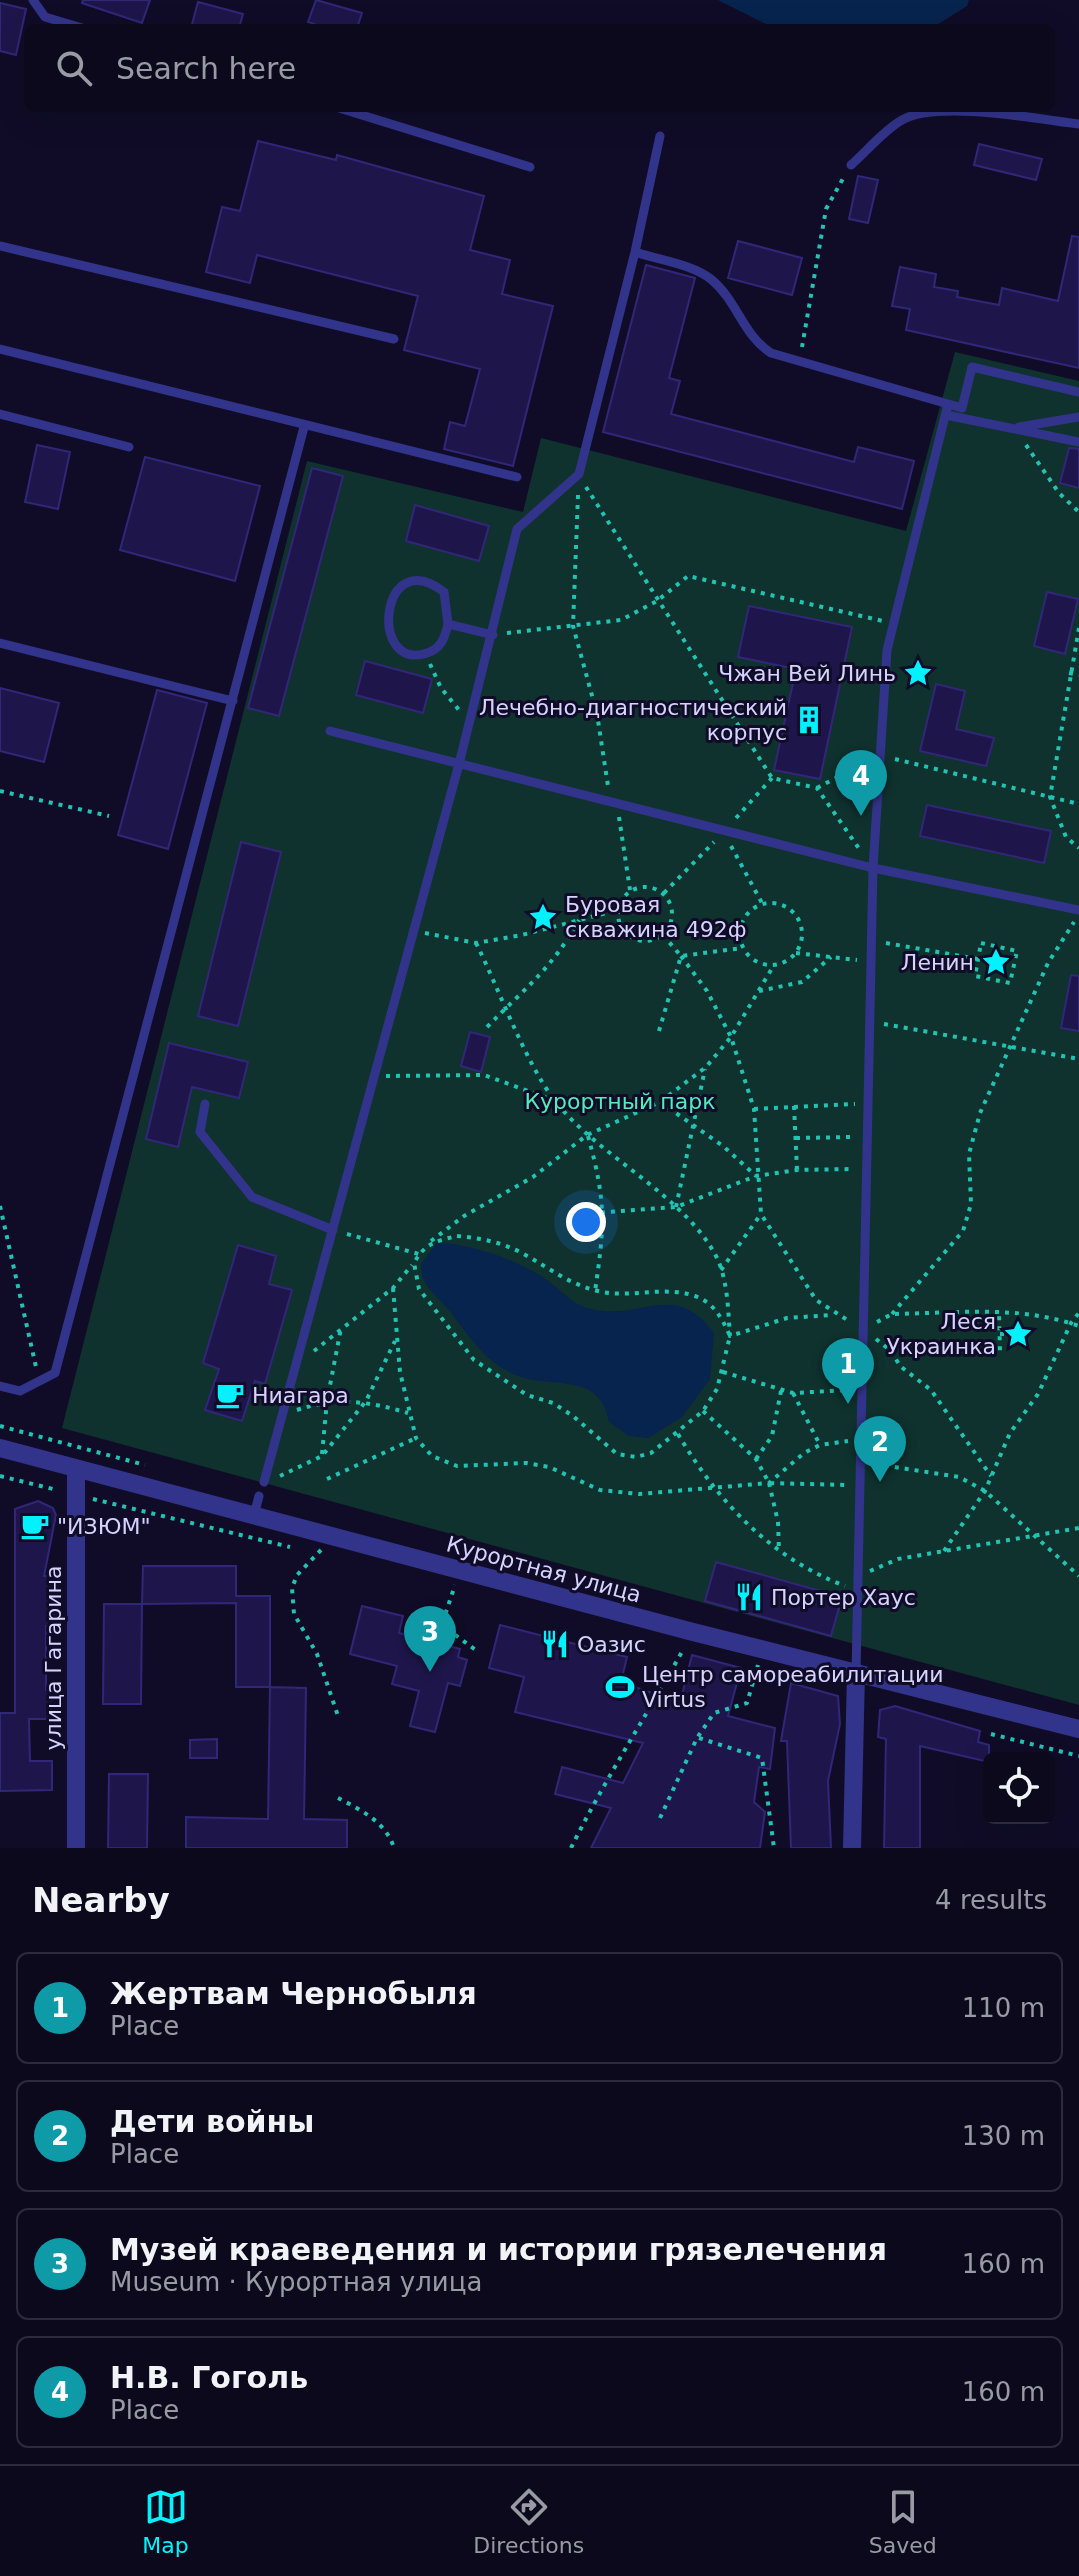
<!DOCTYPE html>
<meta charset="utf-8">
<style>
:root{--surface:#0c091d;--page:#151226;--text:#f1f3f6;--muted:#9a9aa4;--line:#2c2a3b;--accent:#00f2fe}
body{margin:0;font-family:"DejaVu Sans",sans-serif;background:var(--page);color:var(--text)}
.controls{position:absolute;right:24px;bottom:24px;display:grid;overflow:hidden;border-radius:12px;box-shadow:0 8px 32px #0002}
.controls button{width:72px;height:72px;display:grid;place-items:center;padding:0;border:0;border-bottom:2px solid var(--line);background:var(--surface);color:var(--text);font:40px sans-serif}
.you{position:absolute;left:586px;top:1222px;width:28px;height:28px;margin:-20px;border:6px solid #fff;border-radius:50%;background:#1a73e8;box-shadow:0 0 0 12px #1a73e833}
.badge{display:grid;place-items:center;width:52px;height:52px;border-radius:50%;background:var(--accent);color:#fff;font-size:26px;font-weight:700}
.pin{position:absolute;translate:-50% -66px;filter:drop-shadow(0 2px 4px #0008)}
.pin::after{content:'';position:absolute;top:42px;width:28px;height:24px;background:inherit;clip-path:polygon(0 0,100% 0,50% 100%)}
.list{margin:0;padding:0;list-style:none}
h2{display:flex;justify-content:space-between;align-items:center;height:104px;margin:0;padding:0 32px;font-size:34px}
h2 small{font-size:26px;font-weight:400;color:var(--muted)}
.list li{display:grid;grid-template-columns:52px 1fr auto;gap:24px;align-items:center;box-sizing:border-box;height:112px;margin:0 16px 16px;padding:0 16px;border:2px solid var(--line);border-radius:12px}
.list b{display:block;font-size:30px;white-space:nowrap}
.list p{margin:0;font-size:26px;white-space:nowrap;color:var(--muted)}
.list em{font-size:26px;font-style:normal;color:var(--muted)}
.icon{flex:none;width:44px;height:44px;fill:none;stroke:currentColor;stroke-width:2;stroke-linecap:round;stroke-linejoin:round}
.map{position:relative;flex:none;width:1079px;height:1848px;overflow:hidden}
.search{position:absolute;background:var(--surface);box-shadow:0 8px 32px #0002;left:24px;right:24px;top:24px;height:88px;display:flex;align-items:center;gap:20px;box-sizing:border-box;padding:0 28px;border-radius:12px;color:var(--muted);font-size:30px}
.sheet{height:616px;background:var(--surface)}
nav{display:flex;justify-content:space-around;align-items:center;box-sizing:border-box;height:112px;border-top:2px solid var(--line);background:var(--surface);font-size:22px;color:var(--muted)}
nav a{display:grid;justify-items:center;gap:4px}
nav .on{color:var(--accent)}
.map>svg:first-child{display:block}
</style>
<div class="map">
<svg width="1079" height="1848" viewBox="0 0 1079 1848">
<rect width="100%" height="100%" fill="#100c27"/>
<path fill="#0f322f" d="M955 352 1079 381V1705L62 1428 307 461 523 512 541 438 906 531Z"/>
<path fill="#06244d" d="M718 0H969L967 6 932 28H774Z
M437 1243C470 1243 525 1262 551 1283 565 1294 573 1305 591 1309 643 1321 674 1279 714 1333L710 1379 682 1417 648 1438 629 1436 609 1422C600 1371 552 1389 518 1376 483 1362 470 1336 448 1309 433 1291 422 1288 421 1264Z"/>
<path fill="#1e164a" stroke="#322679" stroke-width="2" d="M83 0H150L142 23 82 3Z
M316 0 362 13 357 28H326L308 22Z
M198 2 243 14 239 28H191Z
M0 3 26 9 16 55 0 51Z
M258 141 336 160 337 155 484 196 470 250 510 260 502 294 553 306 513 466 444 449 450 422 465 426 480 369 404 350 418 296 257 255 250 283 206 272 222 207 240 211Z
M979 144 1042 159 1036 180 974 165Z
M858 176 878 180 868 223 849 219Z
M1072 236 1079 237V368L906 330 910 309 892 306 900 267 936 274 934 287 958 291 957 297 999 305 1002 288 1058 301Z
M738 241 802 258 792 295 728 278Z
M646 265 695 278 669 378 680 381 671 414 854 462 858 447 914 461 902 509 603 432Z
M37 445 70 452 58 509 25 502Z
M1069 448 1079 449V488L1060 483Z
M145 457 260 486 235 581 120 550Z
M312 468 343 476 279 716 248 708Z
M415 505 489 526 479 561 406 541Z
M1047 592 1078 599 1065 654 1034 646Z
M749 606 852 627 820 779 774 770 796 669 738 657Z
M365 661 432 679 423 713 356 695Z
M936 684 965 691 956 729 994 738 986 766 920 751Z
M0 688 59 703 44 762 0 751Z
M157 690 207 703 168 849 118 835Z
M927 805 1051 831 1044 863 920 836Z
M241 842 281 852 238 1026 198 1016Z
M1071 975 1079 976V1031L1061 1028Z
M470 1032 490 1037 481 1072 461 1066Z
M169 1043 248 1062 239 1098 192 1087 178 1147 146 1139Z
M238 1245 276 1256 269 1284 292 1290 265 1384 255 1381 242 1421 205 1410 219 1369 203 1363Z
M38 1501 53 1508 56 1515 44 1576H54V1626H46V1690H51V1719H29L30 1761H52V1790L0 1791V1713H15V1509Z
M716 1562 842 1597 831 1636 705 1601Z
M143 1566H236V1596H270V1687H236V1603L142 1604Z
M104 1604H142L141 1704H103Z
M362 1606 403 1616 399 1633 460 1649 458 1657 467 1660 460 1686 448 1683 435 1732 410 1726 419 1691 392 1684 397 1666 350 1654Z
M500 1625 627 1657 621 1682 680 1703 692 1655 741 1668 728 1716 775 1728 770 1769 759 1767 754 1802 765 1812 760 1848H591L611 1808 555 1794 562 1767 623 1783 643 1743 515 1712 524 1677 489 1668Z
M791 1683 838 1696 840 1724 828 1781 831 1848H791L787 1741H781Z
M270 1687 306 1688 304 1819 347 1820V1848H186V1817L268 1819Z
M895 1706 980 1731 978 1742 989 1745V1762L920 1746V1848H884L886 1739 878 1737 880 1710Z
M217 1739V1758H190V1740Z
M109 1774H148L147 1848H108Z"/>
<g fill="none" stroke-linecap="round" stroke-linejoin="round">
<path stroke="#21c4b2" stroke-width="4" stroke-dasharray="4 6" stroke-linecap="butt" d="M802 347 826 209 845 175
M1026 445 1059 493 1079 512
M586 487 772 778 817 788 860 850
M578 495 573 626 597 714 608 786
M1079 628 1050 797 1066 837 1079 848
M507 633 621 620 657 601 688 576 883 621
M430 664 441 688 459 710
M1069 673 1079 675
M895 759 1079 804
M817 788 868 761
M0 791 109 816
M619 817 630 890
M736 818 772 778
M731 846 762 903
M618 914a27 27 0 1 1 54 0a27 27 0 1 1-54 0Z
M664 893 714 842
M740 934a31 31 0 1 1 62 0a31 31 0 1 1-62 0Z
M425 933 476 943 522 935 618 910
M663 935 681 956 742 948
M476 943C499 989 525 1062 555 1101 599 1157 685 1195 717 1258 728 1281 728 1311 730 1336L787 1318 832 1315
M886 943 978 959
M981 943 1017 951 1010 983 975 976Z
M796 953 857 960
M681 956 707 991 731 1037 754 1109 761 1214 816 1300 849 1321
M759 991 802 982 831 957
M884 1024 1079 1059
M487 1027C525 988 551 970 579 920
M659 1031 681 956
M386 1076 484 1075 553 1100
M660 1102 723 1146 756 1176
M794 1106 797 1170
M754 1109 855 1104
M588 1136C606 1201 605 1224 595 1291
M796 1138 853 1137
M0 1206 36 1367
M676 1207 705 1069
M581 1214 676 1207 756 1176 797 1170 853 1169
M347 1234 419 1254
M457 1236C480 1238 501 1242 522 1253 548 1267 568 1284 598 1291 630 1299 663 1285 695 1296 714 1303 722 1318 730 1336L717 1389 703 1411 651 1453 636 1457 617 1454 573 1416 553 1403 527 1395 474 1360 419 1289 414 1263C425 1243 436 1241 457 1236Z
M431 1241 464 1216 533 1177 587 1135 660 1102 706 1067 731 1037 774 965
M721 1270 761 1214
M393 1288 400 1372 416 1438 432 1456 457 1466 526 1463 549 1467 600 1490 639 1494 769 1483 804 1453 820 1445 848 1441
M892 1314 963 1231 971 1204 969 1154 980 1113 1048 963 1074 922
M877 1322 892 1314C955 1313 1019 1305 1079 1326
M1000 1334H1015
M876 1339 891 1351 1000 1352 999 1312
M314 1351 393 1288 412 1265
M891 1351 900 1366 931 1390 991 1476
M723 1372 793 1393 850 1390
M793 1393 820 1445
M297 1410C337 1397 368 1401 408 1413
M703 1411 756 1459 769 1483 848 1485
M0 1426 145 1465
M678 1434C718 1502 771 1558 845 1586
M322 1454 327 1401 341 1328
M756 1459 772 1436 781 1391
M875 1464 959 1477 985 1491 1079 1576
M0 1476 57 1490
M280 1476 322 1456 366 1401 395 1341
M327 1479 416 1438
M769 1483 778 1522 779 1552
M93 1499 290 1547
M321 1550 297 1575 292 1588 294 1614 317 1654 338 1716
M944 1551 985 1491 1010 1433 1038 1394 1071 1323 1079 1313
M870 1571 898 1559 1079 1528
M439 1623 477 1651
M436 1642 455 1585
M991 1734 1079 1756
M699 1738 762 1758 774 1848
M338 1798C361 1810 386 1822 394 1848
M660 1818 697 1738 714 1713 747 1703 758 1665
M571 1848C605 1779 647 1715 684 1648"/>
<path stroke="#32348b" stroke-width="9" d="M33 0 45 17 82 28
M339 108 530 167
M851 165C867 151 884 130 902 120 937 100 1037 119 1079 124
M0 246 394 339
M635 252C658 260 693 264 712 280 737 301 743 335 771 353L962 408 972 367 1079 392
M0 349 517 477
M0 414 129 447
M946 415 1079 442
M1019 427 1079 417
M448 624C445 637 441 649 427 653 368 673 380 542 444 592L448 624 493 635
M0 643 233 701
M330 731 873 868 1079 910
M205 1104 200 1132 252 1197 333 1230
M0 1386 20 1391 55 1373 304 427
M264 1482 459 764 517 529 579 474 635 252 660 136
M254 1515 259 1496
M856 1672 873 868 887 650 948 404"/>
<path stroke="#32348b" stroke-width="18" d="M0 1448 693 1632 1079 1729
M76 1848V1468
M852 1848 856 1672"/>
</g>
<defs>
<symbol id="sight-bare" viewBox="-9 -9 18 18"><path d="M0-6L1.8-2.2L6-1.7L2.9 1.2L3.7 5.4L0 3.3L-3.7 5.4L-2.9 1.2L-6-1.7L-1.8-2.2Z" fill="#00f2fe" stroke="#100c27" stroke-width="2.5" paint-order="stroke"/></symbol>
<symbol id="building-bare" viewBox="-9 -9 18 18"><path d="M-4-6H4V6H1V3H-1V6H-4ZM-2.5-4.3h1.7v1.8h-1.7ZM.8-4.3h1.7v1.8H.8ZM-2.5-1h1.7V.8h-1.7ZM.8-1h1.7V.8H.8Z" fill="#00f2fe" stroke="#100c27" stroke-width="2.5" paint-order="stroke"/></symbol>
<symbol id="cafe-bare" viewBox="-9 -9 18 18"><path d="M-5.5-4.5H6V0H3Q3 3.5 0 3.5H-2.5Q-5.5 3.5-5.5 0ZM3-3.2v2h1.7v-2ZM-6 4.5H4V6H-6Z" fill="#00f2fe" stroke="#100c27" stroke-width="2.5" paint-order="stroke"/></symbol>
<symbol id="restaurant-bare" viewBox="-9 -9 18 18"><path d="M-5-6h1v4h1v-4h1v4h1v-4h1v5L-1.5 .5V6h-2V.5L-5-1ZM5-6V6H3V1.5H1.5Q1.5-4 5-6Z" fill="#00f2fe" stroke="#100c27" stroke-width="2.5" paint-order="stroke"/></symbol>
<symbol id="stadium-bare" viewBox="-9 -9 18 18"><path d="M0-5a6.5 5 0 1 0 0 10a6.5 5 0 1 0 0-10ZM-3.5-1.8h7v3.6h-7Z" fill="#00f2fe" stroke="#100c27" stroke-width="2.5" paint-order="stroke"/></symbol>
</defs>
<g fill-rule="evenodd">
<use href="#sight-bare" x="898" y="653" width="40" height="40"/>
<use href="#building-bare" x="789" y="700" width="40" height="40"/>
<use href="#sight-bare" x="523" y="897" width="40" height="40"/>
<use href="#sight-bare" x="976" y="942" width="40" height="40"/>
<use href="#sight-bare" x="998" y="1314" width="40" height="40"/>
<use href="#cafe-bare" x="210" y="1375" width="40" height="40"/>
<use href="#cafe-bare" x="15" y="1506" width="40" height="40"/>
<use href="#restaurant-bare" x="729" y="1577" width="40" height="40"/>
<use href="#restaurant-bare" x="535" y="1624" width="40" height="40"/>
<use href="#stadium-bare" x="600" y="1667" width="40" height="40"/>
</g>
<g text-anchor="middle" stroke-width="6" stroke-linejoin="round" paint-order="stroke">
<g font-size="22" fill="#d6d3ff" stroke="#100c27" text-anchor="start">
<text x="896" y="681" text-anchor="end">Чжан Вей Линь</text>
<text x="787" y="715" text-anchor="end">Лечебно-диагностический<tspan x="787" dy="25">корпус</tspan></text>
<text x="565" y="912">Буровая<tspan x="565" dy="25">скважина 492ф</tspan></text>
<text x="974" y="970" text-anchor="end">Ленин</text>
<text x="996" y="1329" text-anchor="end">Леся<tspan x="996" dy="25">Украинка</tspan></text>
<text x="252" y="1403">Ниагара</text>
<text x="57" y="1534">"ИЗЮМ"</text>
<text x="771" y="1605">Портер Хаус</text>
<text x="577" y="1652">Оазис</text>
<text x="642" y="1682">Центр самореабилитации<tspan x="642" dy="25">Virtus</tspan></text>
</g>
<g font-size="22" fill="#51edbe" stroke="#100c27">
<text x="620" y="1109">Курортный парк</text>
</g>
<g font-size="22" fill="#d6d3ff" stroke="#100c27">
<text transform="translate(544 1569) rotate(15)" y="8">Курортная улица</text>
<text transform="translate(53 1658) rotate(-90)" y="8">улица Гагарина</text>
</g>
</g>
</svg>
<div class="controls">
<button><svg class="icon" aria-label="locate" viewBox="0 0 24 24"><circle cx="12" cy="12" r="6"/><path d="M12 2v4M12 18v4M2 12h4M18 12h4"/></svg></button>
</div>
<div class="you"></div>
<div class="pin badge" style="left:848px;top:1404px;background:#0f9aa8">1</div>
<div class="pin badge" style="left:880px;top:1482px;background:#0f9aa8">2</div>
<div class="pin badge" style="left:430px;top:1672px;background:#0f9aa8">3</div>
<div class="pin badge" style="left:861px;top:816px;background:#0f9aa8">4</div>
<div class="search"><svg class="icon" aria-label="search" viewBox="0 0 24 24"><circle cx="10" cy="10" r="6"/><path d="M15 15l6 6"/></svg>Search here</div>
</div>
<section class="sheet">
<h2>Nearby<small>4 results</small></h2>
<ul class="list">
<li><span class="badge" style="background:#0f9aa8">1</span><div><b>Жертвам Чернобыля</b><p>Place</p></div><em>110 m</em></li>
<li><span class="badge" style="background:#0f9aa8">2</span><div><b>Дети войны</b><p>Place</p></div><em>130 m</em></li>
<li><span class="badge" style="background:#0f9aa8">3</span><div><b>Музей краеведения и истории грязелечения</b><p>Museum · Курортная улица</p></div><em>160 m</em></li>
<li><span class="badge" style="background:#0f9aa8">4</span><div><b>Н.В. Гоголь</b><p>Place</p></div><em>160 m</em></li>
</ul>
</section>
<nav>
<a class="on"><svg class="icon" aria-label="map" viewBox="0 0 24 24"><path d="M3 6l6-2 6 2 6-2v14l-6 2-6-2-6 2zM9 4v14M15 6v14"/></svg>Map</a>
<a><svg class="icon" aria-label="directions" viewBox="0 0 24 24"><path d="M12 3l9 9-9 9-9-9zM9 14v-3h6M13 9l2 2-2 2"/></svg>Directions</a>
<a><svg class="icon" aria-label="saved" viewBox="0 0 24 24"><path d="M7 4h10v16l-5-4-5 4z"/></svg>Saved</a>
</nav>
